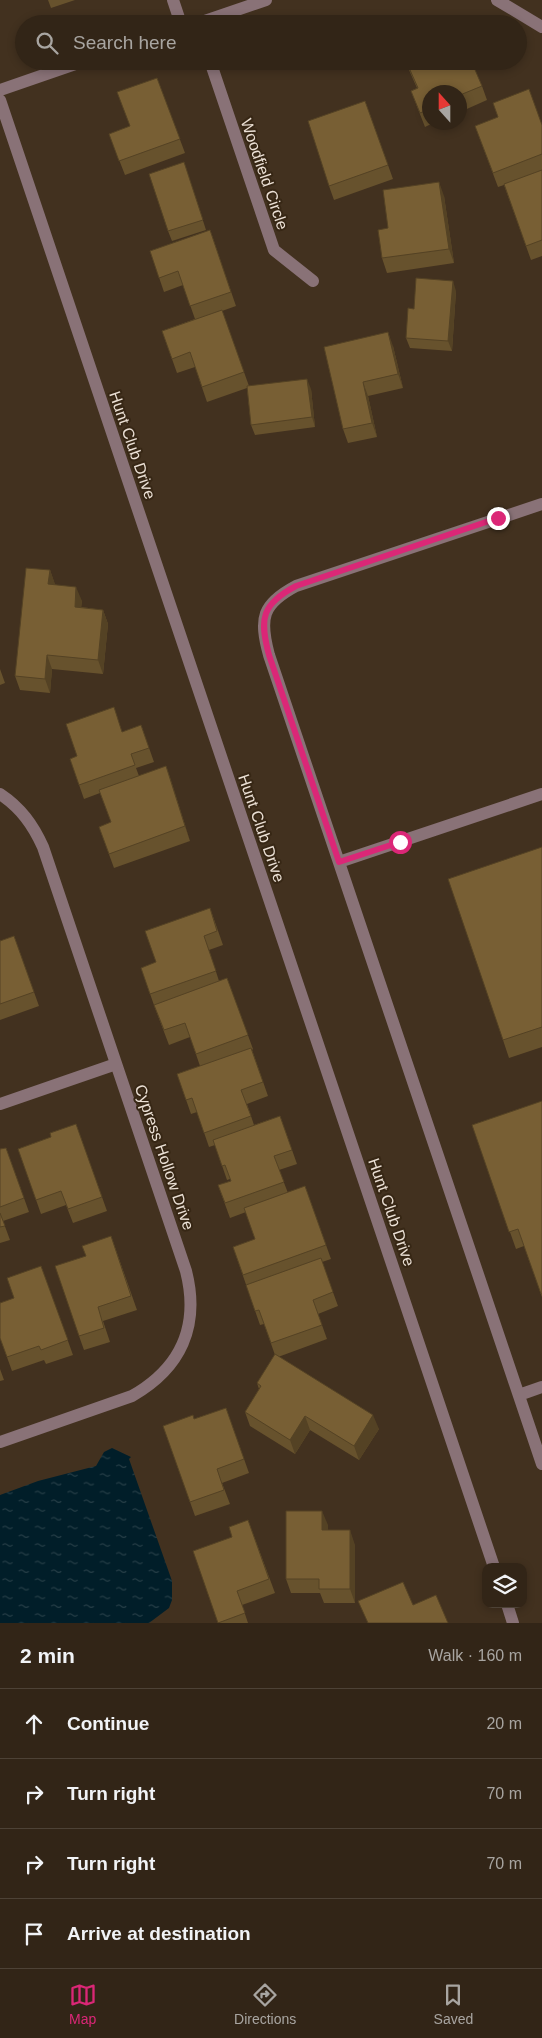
<!DOCTYPE html>
<meta charset="utf-8">
<style>
:root{--surface:#322517;--page:#3d3124;--text:#f1f3f6;--muted:#a8a5a1;--line:#4d4236;--accent:#db2777}
body{margin:0;font-family:Helvetica,sans-serif;background:var(--page);color:var(--text)}
.controls{position:absolute;right:15px;bottom:15px;display:grid;overflow:hidden;border-radius:10px;box-shadow:0 2px 8px #0003}
.controls button{width:45px;height:45px;display:grid;place-items:center;padding:0;border:0;border-bottom:1px solid var(--line);background:var(--surface);color:var(--text);font:25px sans-serif}
.compass{position:absolute;left:422px;top:85px;width:45px;height:45px;border-radius:50%;background:var(--surface);box-shadow:0 2px 8px #0003;rotate:339deg}
.stop{position:absolute;width:15px;height:15px;margin:-11px;border:4px solid #db2777;border-radius:50%;background:#fff}
.stop.end{background:#db2777;border-color:#fff;box-shadow:0 1px 5px #0008}
.list{margin:0;padding:0;list-style:none}
h2{display:flex;justify-content:space-between;align-items:center;height:65px;margin:0;padding:0 20px;font-size:21px}
h2 small{font-size:16px;font-weight:400;color:var(--muted)}
.list li{display:grid;grid-template-columns:32px 1fr auto;gap:15px;align-items:center;box-sizing:border-box;height:70px;padding:0 20px;border-top:1px solid var(--line)}
.list b{display:block;font-size:19px;white-space:nowrap}
.list em{font-size:16px;font-style:normal;color:var(--muted)}
.icon{flex:none;width:28px;height:28px;fill:none;stroke:currentColor;stroke-width:2;stroke-linecap:round;stroke-linejoin:round}
.map{position:relative;flex:none;width:542px;height:1623px;overflow:hidden}
.search{position:absolute;background:var(--surface);box-shadow:0 2px 8px #0003;left:15px;right:15px;top:15px;height:55px;display:flex;align-items:center;gap:12px;box-sizing:border-box;padding:0 18px;border-radius:28px;color:var(--muted);font-size:19px}
.sheet{height:345px;background:var(--surface)}
nav{display:flex;justify-content:space-around;align-items:center;box-sizing:border-box;height:70px;border-top:1px solid var(--line);background:var(--surface);font-size:14px;color:var(--muted)}
nav a{display:grid;justify-items:center;gap:2px}
nav .on{color:var(--accent)}
.map>svg:first-child{display:block}
</style>
<div class="map">
<svg width="542" height="1623" viewBox="0 0 542 1623">
<defs>
<pattern id="water-ripples" width="26" height="14" patternUnits="userSpaceOnUse" patternTransform="scale(1.25)"><rect width="26" height="14" fill="#011e29"/><path d="M2 4q2-2 4 0t4 0M15 11q2-2 4 0t4 0" fill="none" stroke="#263e47"/></pattern>
</defs>
<rect width="100%" height="100%" fill="#42311f"/>
<path fill="url(#water-ripples)" d="M112 1448 131 1457 129 1459 172 1581V1600L169 1608 149 1623H0V1495L38 1481 96 1466 104 1452Z"/>
<g fill="none" stroke-linecap="round" stroke-linejoin="round">
<path stroke="#897277" stroke-width="12" d="M173 0 181 24
M497 0 542 27
M196 24 266 0
M210 61 274 250 313 281
M0 90 84 61
M0 100 494 1567
M542 504 296 586C262 604 259 618 269 655L542 1464
M0 794C21 808 33 825 43 847L186 1271C200 1326 181 1368 132 1396L0 1442
M339 862 542 794
M0 1104 116 1064
M519 1395 542 1387
M507 1604 513 1623"/>
</g>
<path fill="#67522d" d="M48 0H75L51 8Z
M405 61H470L471 63 460 67 462 69 482 86 487 100 460 112V92H430V122H435L425 127 411 91 417 88Z
M157 78 185 153 125 175 109 134 130 126Z
M365 101 393 179 334 200 329 186Z
M542 125V256L531 260 504 185 498 187 475 126Z
M184 162 206 230 172 241 168 231Z
M444 196 454 263 387 273 382 258 388 228Z
M210 230 236 306 222 311 249 386 311 389 315 427 255 435 251 425 247 388 207 402 195 367 177 373 162 331 195 319 183 285 164 292 150 251Z
M456 291 452 351 410 348 406 338 414 309Z
M393 346 403 388 368 396 377 437 348 443 343 429 324 347Z
M50 570 55 585 82 601 81 607 103 610 108 624 103 674 52 669 50 693 20 690 15 676Z
M0 669 5 683 0 685Z
M141 725 154 762 136 768 139 776 166 766 190 841 114 868 99 827 111 822 100 793 84 799 70 759 77 756 122 732Z
M542 847V1047L509 1058 503 1040Z
M210 908 223 945 209 950 219 981 227 978 253 1049 252 1050 268 1096 247 1104 254 1125 280 1116 297 1164 279 1170 288 1193 305 1186 331 1259 322 1262 338 1306 318 1314 327 1339 278 1357 379 1429 359 1460 310 1430 295 1454 250 1426 245 1412 259 1389 257 1383 275 1355 264 1324 260 1325 233 1247 255 1239 246 1212 230 1218 218 1185 231 1181 230 1179 227 1180 215 1145 209 1147 197 1112 191 1114 177 1074 200 1066 190 1037 169 1045 155 1008 141 968 156 962Z
M14 936 39 1006 0 1020V941Z
M542 1101V1297L524 1246 516 1249 472 1125Z
M76 1124 107 1211 73 1223 66 1205 41 1214 18 1149 51 1137Z
M6 1148 29 1212 3 1221 10 1240 0 1243V1149Z
M111 1236 137 1310 103 1321 110 1342 84 1350 79 1336 86 1256Z
M41 1266 73 1355 46 1364 44 1360 12 1371 0 1338 14 1298Z
M0 1369 4 1380 0 1381Z
M226 1408 249 1473 222 1483 230 1504 195 1516 163 1426 194 1419Z
M248 1520 275 1593 242 1605 248 1623H219L232 1537Z
M328 1525V1530L355 1545V1603H324L320 1593H291L286 1579Z"/>
<path fill="#544224" d="M439 182 444 196 454 263 449 249Z
M453 281 456 291 452 351 448 341Z
M388 332 393 346 403 388 398 374Z
M307 379 311 389 315 427 312 417Z
M363 382 368 396 377 437 372 423Z
M50 570 55 584 53 599 48 584Z
M76 587 82 601 80 621 75 607Z
M103 610 108 624 103 674 98 660Z
M47 655 52 669 50 693 45 679Z
M166 766 171 780 190 841 185 826Z
M373 1415 379 1429 359 1460 354 1446Z
M305 1416 310 1430 295 1454 290 1440Z
M322 1511 328 1525V1544L322 1530Z
M350 1530 355 1545V1603L350 1589Z"/>
<path fill="#785f34" stroke="#544224" d="M406 61H458L462 69 473 65 482 86 460 95V92H430V109L420 113 411 91 418 88Z
M157 78 180 139 119 161 109 134 130 126 117 92Z
M529 89 542 125V154L493 173 475 126 498 117 493 103Z
M365 101 388 165 329 186 308 121Z
M184 162 203 220 168 231 149 174Z
M542 170V240L526 246 504 184Z
M439 182 449 249 382 258 378 230 388 228 383 190Z
M210 230 231 292 190 306 178 271 159 278 150 251Z
M416 278 453 281 448 341 406 338 408 308 414 309Z
M222 310 244 372 202 387 190 352 172 359 162 331Z
M388 332 398 374 363 382 372 423 343 429 324 347Z
M307 379 312 417 251 425 247 386Z
M26 568 50 570 48 584 76 587 75 607 103 610 98 660 47 655 45 679 15 676Z
M114 707 122 732 141 725 149 748 131 754 135 765 79 785 70 759 77 756 66 724Z
M166 766 185 826 109 854 99 827 111 822 99 790Z
M542 847V1027L503 1040 448 879Z
M210 908 217 931 204 936 216 971 150 994 141 968 156 962 145 931Z
M14 936 34 992 0 1004V941Z
M227 978 248 1035 196 1054 185 1023 164 1030 154 1005Z
M251 1048 263 1082 241 1090 251 1116 204 1133 192 1098 186 1100 177 1074Z
M542 1101V1294H541L518 1229 509 1232 472 1125Z
M280 1116 292 1150 274 1156 284 1182 225 1203 218 1185 231 1181 225 1165 222 1166 213 1140Z
M76 1124 102 1197 68 1209 61 1191 36 1200 18 1149 51 1137 50 1133Z
M6 1148 24 1198 0 1207V1149Z
M305 1186 326 1245 243 1275 233 1247 255 1239 244 1208Z
M0 1213 5 1226 0 1227Z
M111 1236 131 1296 98 1307 104 1328 79 1336 55 1266 86 1256 82 1246Z
M321 1258 333 1292 313 1300 322 1325 271 1343 259 1310 255 1311 246 1285Z
M41 1266 68 1340 41 1350 39 1346 7 1357 0 1338V1303L14 1298 7 1278Z
M275 1354 373 1415 354 1446 305 1416 290 1440 245 1412 261 1386 257 1383Z
M226 1408 244 1459 217 1469 224 1490 190 1502 163 1426 193 1415 194 1419Z
M286 1511H322V1530H350V1589H319V1579H286Z
M248 1520 269 1579 237 1591 245 1613 218 1623 193 1551 232 1537 229 1527Z
M403 1582 413 1605 436 1595 448 1623H368L358 1601Z"/>
<g fill="none" stroke-linecap="round" stroke-linejoin="round">
<path stroke="#db2777" stroke-width="6" d="M400 842 339 862 269 655C259 618 262 604 296 586L498 518"/>
</g>
<g text-anchor="middle" stroke-width="4" stroke-linejoin="round" paint-order="stroke">
<g font-size="16" fill="#ece1d6" stroke="#372715">
<text transform="translate(265 174) rotate(71)" y="6">Woodfield Circle</text>
<text transform="translate(133 445) rotate(71)" y="6">Hunt Club Drive</text>
<text transform="translate(262 828) rotate(71)" y="6">Hunt Club Drive</text>
<text transform="translate(165 1157) rotate(71)" y="6">Cypress Hollow Drive</text>
<text transform="translate(392 1212) rotate(71)" y="6">Hunt Club Drive</text>
</g>
</g>
</svg>
<div class="controls">
<button><svg class="icon" aria-label="layers" viewBox="0 0 24 24"><path d="M12 4l9 5-9 5-9-5zM3 14l9 5 9-5"/></svg></button>
</div>
<svg class="compass" viewBox="-18 -18 36 36"><path d="M0-13l5 13h-10z" fill="#e53935"/><path d="M0 13l5-13h-10z" fill="#a8a5a1"/></svg>
<div class="stop" style="left:400px;top:842px"></div>
<div class="stop end" style="left:498px;top:518px"></div>
<div class="search"><svg class="icon" aria-label="search" viewBox="0 0 24 24"><circle cx="10" cy="10" r="6"/><path d="M15 15l6 6"/></svg>Search here</div>
</div>
<section class="sheet">
<h2>2 min<small>Walk · 160 m</small></h2>
<ul class="list">
<li><svg class="icon" aria-label="ahead" viewBox="0 0 24 24"><path d="M12 20V5M6 11l6-6 6 6"/></svg><div><b>Continue</b></div><em>20 m</em></li>
<li><svg class="icon" aria-label="right" viewBox="0 0 24 24"><path d="M7 20v-9h11M14 6l5 5-5 5"/></svg><div><b>Turn right</b></div><em>70 m</em></li>
<li><svg class="icon" aria-label="right" viewBox="0 0 24 24"><path d="M7 20v-9h11M14 6l5 5-5 5"/></svg><div><b>Turn right</b></div><em>70 m</em></li>
<li><svg class="icon" aria-label="arrive" viewBox="0 0 24 24"><path d="M6 21V4h12l-3 4 3 4H6"/></svg><div><b>Arrive at destination</b></div></li>
</ul>
</section>
<nav>
<a class="on"><svg class="icon" aria-label="map" viewBox="0 0 24 24"><path d="M3 6l6-2 6 2 6-2v14l-6 2-6-2-6 2zM9 4v14M15 6v14"/></svg>Map</a>
<a><svg class="icon" aria-label="directions" viewBox="0 0 24 24"><path d="M12 3l9 9-9 9-9-9zM9 14v-3h6M13 9l2 2-2 2"/></svg>Directions</a>
<a><svg class="icon" aria-label="saved" viewBox="0 0 24 24"><path d="M7 4h10v16l-5-4-5 4z"/></svg>Saved</a>
</nav>
